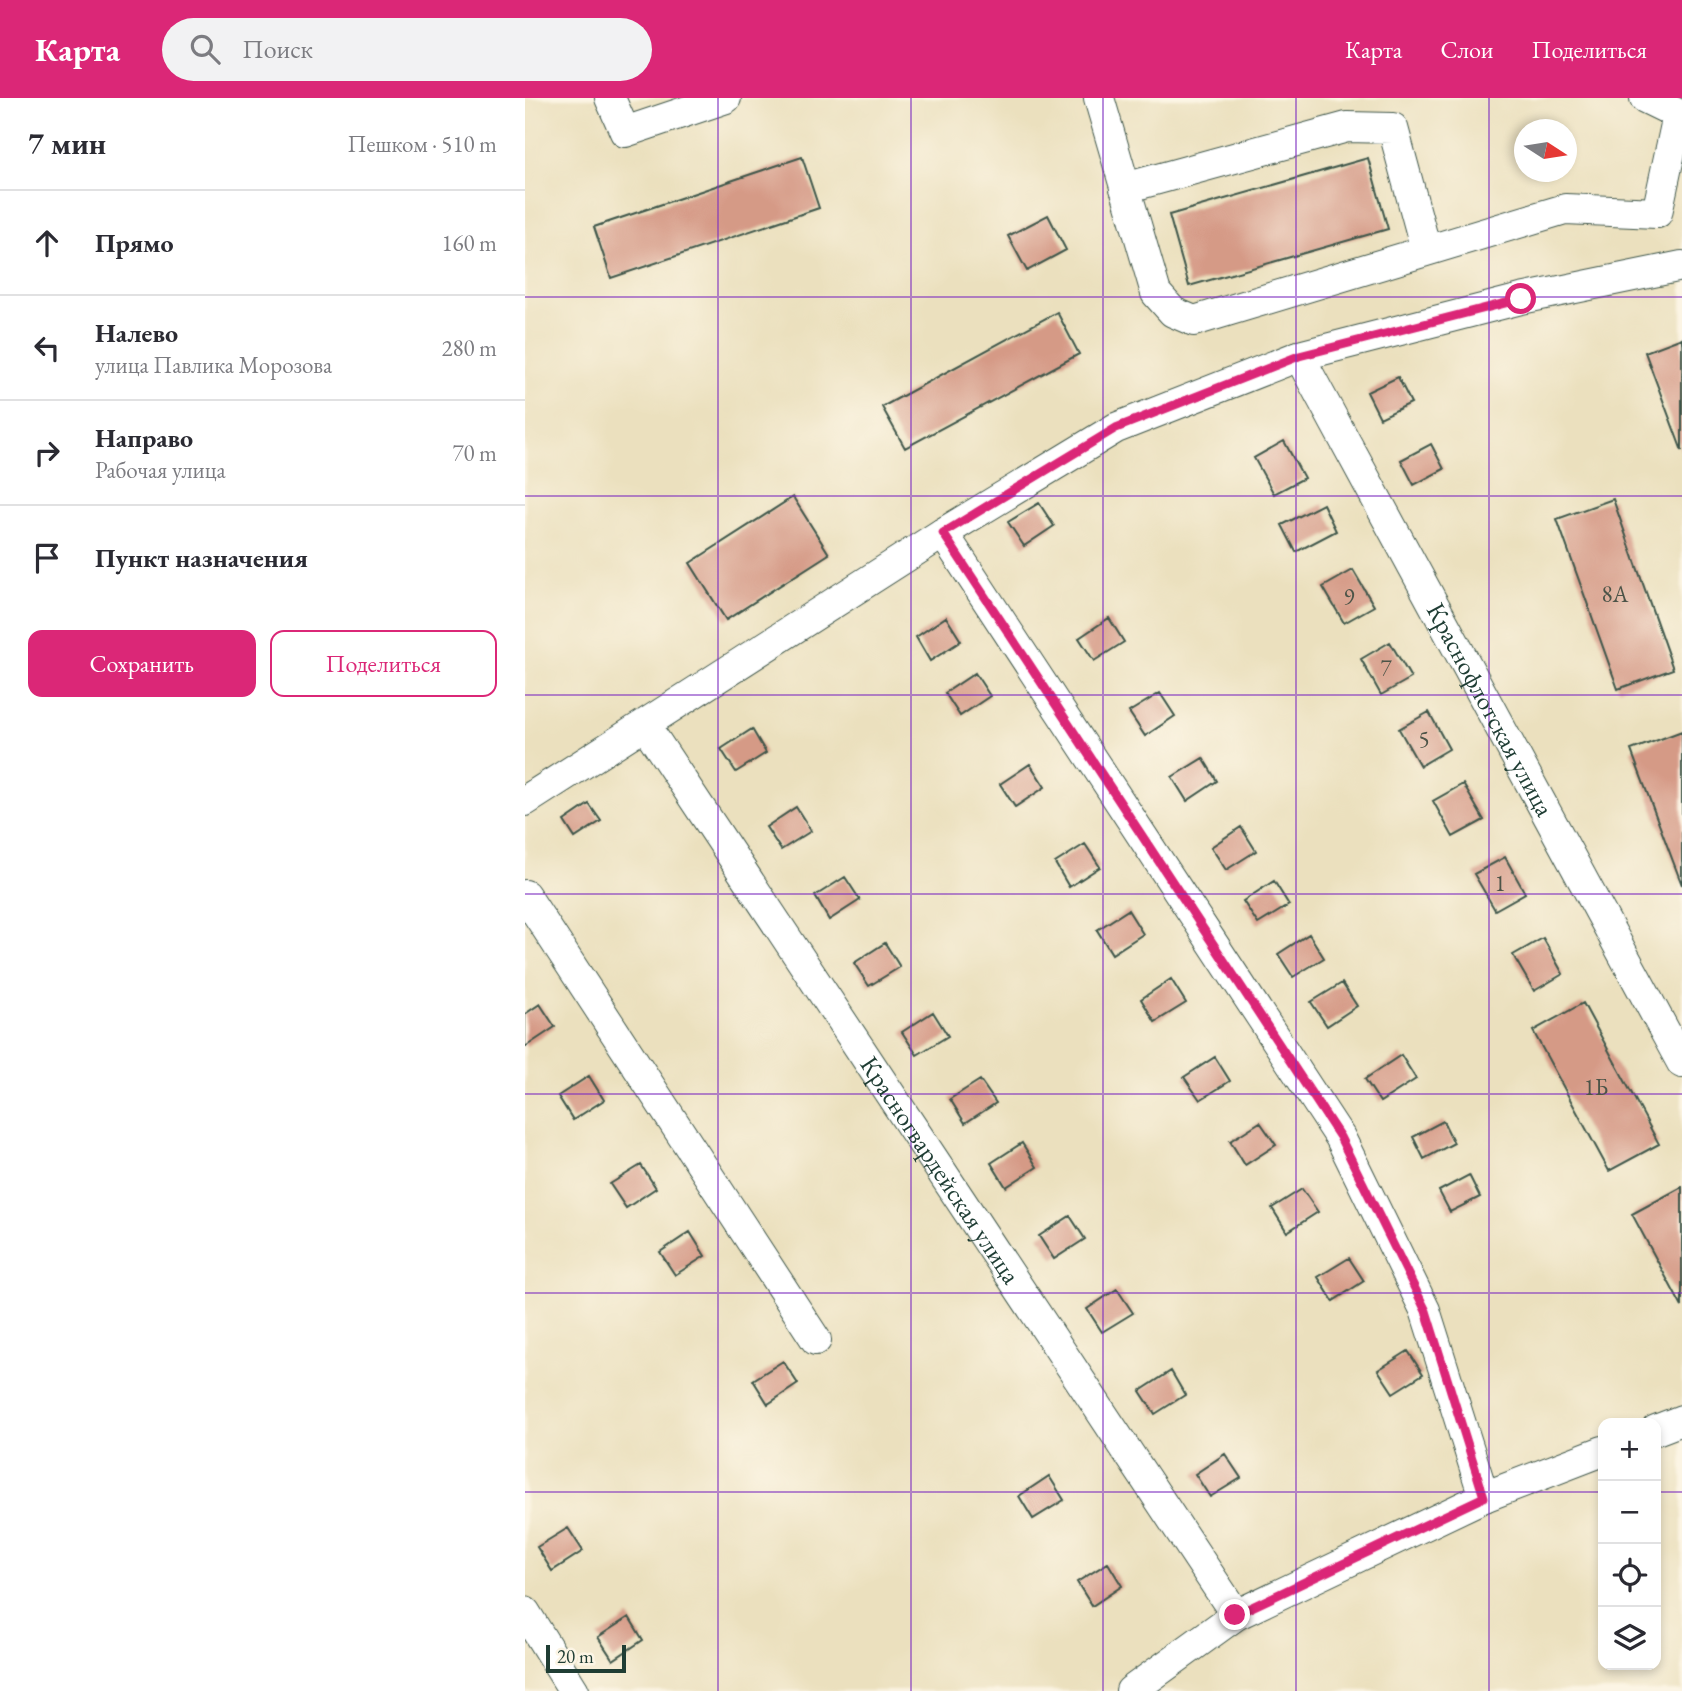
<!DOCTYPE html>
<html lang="ru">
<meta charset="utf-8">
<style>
:root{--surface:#fff;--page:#f2f2f3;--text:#2b2b33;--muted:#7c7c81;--line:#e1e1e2;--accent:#db2777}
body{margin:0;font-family:"EB Garamond",serif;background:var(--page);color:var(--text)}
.controls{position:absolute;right:21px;bottom:21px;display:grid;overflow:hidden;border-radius:14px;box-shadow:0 4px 10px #0003}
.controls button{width:63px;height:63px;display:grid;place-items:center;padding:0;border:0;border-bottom:2px solid var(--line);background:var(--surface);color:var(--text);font:35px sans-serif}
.compass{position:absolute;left:989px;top:21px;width:63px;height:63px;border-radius:50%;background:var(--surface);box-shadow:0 4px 10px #0003;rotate:102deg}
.scale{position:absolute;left:21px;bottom:18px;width:80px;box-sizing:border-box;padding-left:7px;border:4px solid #1f3d34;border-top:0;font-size:19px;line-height:24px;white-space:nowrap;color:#1f3d34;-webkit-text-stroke:5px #fcf5e5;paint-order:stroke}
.stop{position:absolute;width:21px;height:21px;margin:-16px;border:5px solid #db2777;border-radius:50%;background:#fff}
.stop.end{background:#db2777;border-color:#fff;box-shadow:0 2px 7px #0008}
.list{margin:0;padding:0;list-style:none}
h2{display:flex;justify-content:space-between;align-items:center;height:91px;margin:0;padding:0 28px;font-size:30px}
h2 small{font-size:23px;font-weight:400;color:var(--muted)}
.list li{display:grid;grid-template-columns:46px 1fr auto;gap:21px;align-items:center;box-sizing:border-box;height:105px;padding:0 28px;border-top:2px solid var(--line)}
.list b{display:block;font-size:26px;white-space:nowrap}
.list p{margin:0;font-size:23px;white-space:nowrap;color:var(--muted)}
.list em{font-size:23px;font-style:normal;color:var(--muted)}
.actions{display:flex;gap:14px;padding:21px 28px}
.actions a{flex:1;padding:16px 0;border:2px solid var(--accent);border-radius:14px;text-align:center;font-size:24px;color:var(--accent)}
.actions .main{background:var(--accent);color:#fff}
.icon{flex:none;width:38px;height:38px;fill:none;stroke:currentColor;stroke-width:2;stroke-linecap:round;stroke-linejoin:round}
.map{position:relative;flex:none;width:1157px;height:1593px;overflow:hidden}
header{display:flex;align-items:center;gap:42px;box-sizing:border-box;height:98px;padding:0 35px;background:var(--accent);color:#fff}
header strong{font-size:33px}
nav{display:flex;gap:38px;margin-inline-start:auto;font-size:24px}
.search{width:490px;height:63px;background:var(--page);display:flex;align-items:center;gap:18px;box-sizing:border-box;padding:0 24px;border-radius:38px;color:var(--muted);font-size:26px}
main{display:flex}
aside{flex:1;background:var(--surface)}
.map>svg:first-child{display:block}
</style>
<header>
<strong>Карта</strong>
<div class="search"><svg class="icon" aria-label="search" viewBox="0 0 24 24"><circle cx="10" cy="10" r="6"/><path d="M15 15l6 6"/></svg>Поиск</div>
<nav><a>Карта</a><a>Слои</a><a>Поделиться</a></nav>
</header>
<main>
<aside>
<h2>7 мин<small>Пешком · 510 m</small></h2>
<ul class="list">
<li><svg class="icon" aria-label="ahead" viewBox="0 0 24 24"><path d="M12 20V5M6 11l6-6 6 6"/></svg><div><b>Прямо</b></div><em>160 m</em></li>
<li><svg class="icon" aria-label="left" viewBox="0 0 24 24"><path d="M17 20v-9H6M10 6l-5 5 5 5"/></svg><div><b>Налево</b><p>улица Павлика Морозова</p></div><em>280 m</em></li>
<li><svg class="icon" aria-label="right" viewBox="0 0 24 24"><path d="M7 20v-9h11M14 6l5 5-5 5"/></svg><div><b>Направо</b><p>Рабочая улица</p></div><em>70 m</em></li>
<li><svg class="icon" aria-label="arrive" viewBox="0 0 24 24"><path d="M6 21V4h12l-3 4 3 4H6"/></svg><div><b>Пункт назначения</b></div></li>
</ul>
<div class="actions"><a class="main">Сохранить</a><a>Поделиться</a></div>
</aside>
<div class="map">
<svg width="1157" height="1593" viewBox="0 0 1157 1593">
<rect width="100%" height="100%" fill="#fcf5e5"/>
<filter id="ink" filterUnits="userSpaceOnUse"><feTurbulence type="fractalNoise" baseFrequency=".0143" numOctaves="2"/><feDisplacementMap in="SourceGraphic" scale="14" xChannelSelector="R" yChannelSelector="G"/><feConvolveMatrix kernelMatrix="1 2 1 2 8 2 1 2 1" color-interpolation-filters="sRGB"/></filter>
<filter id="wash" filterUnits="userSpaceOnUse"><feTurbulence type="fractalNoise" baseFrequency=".00686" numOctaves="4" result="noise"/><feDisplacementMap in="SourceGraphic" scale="28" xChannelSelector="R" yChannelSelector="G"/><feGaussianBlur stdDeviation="1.57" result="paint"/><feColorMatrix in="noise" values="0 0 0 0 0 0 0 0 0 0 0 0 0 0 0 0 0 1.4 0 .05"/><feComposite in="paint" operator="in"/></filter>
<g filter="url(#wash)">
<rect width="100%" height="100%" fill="#ebe0be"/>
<g id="blocks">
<path fill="#d59a86" d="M277 59 294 110 86 180 69 129Z
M843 60 863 131 664 188 644 117Z
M523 117 541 152 502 173 483 138Z
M532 214 554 256 380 350 357 309Z
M1157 240V353L1120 254Z
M873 279 886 305 855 320 842 294Z
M759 343 779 380 749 396 729 360Z
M906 346 919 371 889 387 876 362Z
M268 399 304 456 201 522 165 465Z
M1088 401 1148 571 1093 591 1032 421Z
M514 405 529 428 499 448 483 424Z
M798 406 811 433 771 454 757 427Z
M828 472 849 508 819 525 798 489Z
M421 519 436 543 405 563 391 539Z
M584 520 599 544 569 563 554 540Z
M865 544 886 580 856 597 836 561Z
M450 575 465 598 435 618 420 595Z
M635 595 650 618 620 638 604 614Z
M904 614 924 651 895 668 874 631Z
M227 631 241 655 211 674 196 651Z
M1157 633V787L1106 652Z
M678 660 692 683 662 703 647 679Z
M505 666 520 689 490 709 475 686Z
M938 686 959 722 928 739 908 703Z
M64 706 76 723 50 740 39 723Z
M271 709 286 733 256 752 241 729Z
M716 729 731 753 701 772 686 749Z
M560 746 575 769 544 789 530 765Z
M980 759 1000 795 970 812 949 776Z
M320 779 335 802 304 822 290 798Z
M749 783 764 807 733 826 718 803Z
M603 812 618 836 587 856 572 832Z
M784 836 799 860 768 879 753 856Z
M1018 840 1038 876 1009 893 988 857Z
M360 845 375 869 344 888 329 865Z
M646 881 661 905 630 924 616 901Z
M817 885 832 908 802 928 786 904Z
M1058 905 1134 1046 1084 1073 1008 933Z
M15 906 30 929 0 949V916Z
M408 914 423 938 392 957 377 934Z
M876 957 891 981 855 1004 840 981Z
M690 959 705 983 675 1002 659 979Z
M64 978 79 1002 48 1022 33 998Z
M455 982 471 1005 440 1025 425 1001Z
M918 1023 929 1045 899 1061 888 1039Z
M735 1024 751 1047 720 1067 705 1043Z
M497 1045 512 1069 481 1089 466 1065Z
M116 1067 131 1090 101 1110 85 1086Z
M944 1077 955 1099 925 1114 914 1093Z
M1157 1089V1209L1107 1116Z
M777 1091 793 1114 762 1134 747 1110Z
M545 1118 560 1141 529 1161 514 1138Z
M165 1134 180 1158 150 1177 135 1154Z
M824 1160 839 1183 808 1203 793 1179Z
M592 1191 608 1215 577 1234 562 1211Z
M883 1253 898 1276 868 1295 853 1272Z
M258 1263 273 1286 243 1306 228 1282Z
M646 1273 660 1297 630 1316 615 1293Z
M700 1356 716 1380 685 1399 670 1376Z
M524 1378 539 1402 508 1421 494 1398Z
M43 1430 58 1453 27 1473 12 1449Z
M583 1465 597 1488 567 1508 552 1484Z
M104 1519 118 1542 88 1562 73 1539Z"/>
</g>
</g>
<g filter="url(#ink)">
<use href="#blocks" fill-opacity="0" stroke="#3e5549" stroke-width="2"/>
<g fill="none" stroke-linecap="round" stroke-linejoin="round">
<defs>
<g id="minor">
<path d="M85 0 100 34 201 0"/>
<path d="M574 0 631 195 648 214 669 223 1040 111 1132 115 1153 17"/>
<path d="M1120 0 1157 18"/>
<path d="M600 90 822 29 868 30 901 152"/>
<path id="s1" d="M774 258 1157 965"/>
<path d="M418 435 815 1039 900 1212 959 1399"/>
<path id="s2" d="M120 627 711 1517"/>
<path d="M0 703 418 435 591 330 774 258 996 201 1157 168"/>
<path d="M0 797 291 1242"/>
<path d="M1131 1332 1157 1322"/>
<path d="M0 1514 49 1593"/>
<path d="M606 1593 711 1517 959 1399 1078 1353"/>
</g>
</defs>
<use href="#minor" stroke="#3e5549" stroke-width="32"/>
<use href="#minor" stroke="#fff" stroke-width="30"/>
</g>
</g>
<g fill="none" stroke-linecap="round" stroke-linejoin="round" filter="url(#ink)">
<path stroke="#db2777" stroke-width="9" d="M710 1517 959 1399 901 1213 815 1039 418 435 591 330 774 258 996 201"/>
</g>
<path fill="none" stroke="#7b2cbf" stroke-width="2" stroke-opacity="0.55" d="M193 0V1593M386 0V1593M578 0V1593M771 0V1593M964 0V1593M0 199H1157M0 398H1157M0 597H1157M0 796H1157M0 996H1157M0 1195H1157M0 1394H1078M1131 1394H1157"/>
<g text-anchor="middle" stroke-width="7" stroke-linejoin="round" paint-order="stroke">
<g font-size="23" fill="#4c5448">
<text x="1090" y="504">8А</text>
<text x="824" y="507">9</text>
<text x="861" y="578">7</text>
<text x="899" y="649">5</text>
<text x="975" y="793">1</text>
<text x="1071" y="997">1Б</text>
</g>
<g font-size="26" fill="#1f3d34" stroke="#fcf5e5">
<text dy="9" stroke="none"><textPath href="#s1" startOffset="402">Краснофлотская улица</textPath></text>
<text dy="9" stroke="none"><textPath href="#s2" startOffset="534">Красногвардейская улица</textPath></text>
</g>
</g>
</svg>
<div class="controls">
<button>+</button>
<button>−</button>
<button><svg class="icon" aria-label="locate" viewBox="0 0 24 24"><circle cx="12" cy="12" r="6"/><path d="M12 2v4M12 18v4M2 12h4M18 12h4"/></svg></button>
<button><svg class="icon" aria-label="layers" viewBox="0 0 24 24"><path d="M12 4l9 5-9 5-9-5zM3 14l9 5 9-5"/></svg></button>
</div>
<svg class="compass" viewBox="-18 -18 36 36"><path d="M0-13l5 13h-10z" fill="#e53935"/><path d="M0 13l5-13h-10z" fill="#7c7c81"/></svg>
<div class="scale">20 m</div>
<div class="stop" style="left:996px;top:201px"></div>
<div class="stop end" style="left:710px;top:1517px"></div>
</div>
</main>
